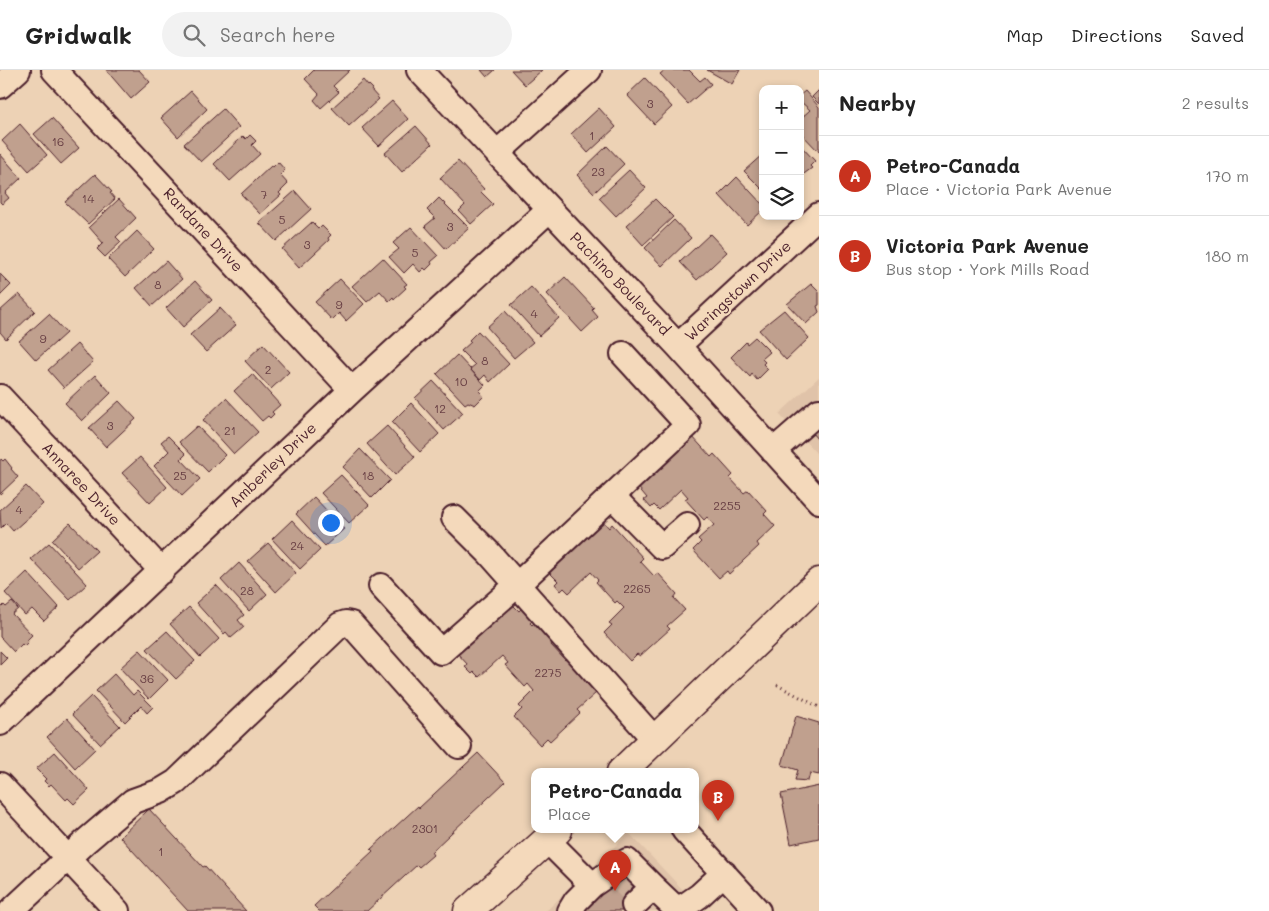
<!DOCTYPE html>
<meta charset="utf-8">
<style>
:root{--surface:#fff;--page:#f2f2f2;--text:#222;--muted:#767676;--line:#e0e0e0;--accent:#c8321e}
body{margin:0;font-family:Mali,sans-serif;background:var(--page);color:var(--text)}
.controls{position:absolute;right:15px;top:15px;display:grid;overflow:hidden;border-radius:10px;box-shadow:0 2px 8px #0003}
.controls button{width:45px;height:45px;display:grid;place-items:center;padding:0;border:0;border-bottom:1px solid var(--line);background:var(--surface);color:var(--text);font:25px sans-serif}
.you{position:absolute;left:330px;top:452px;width:18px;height:18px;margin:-12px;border:4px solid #fff;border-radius:50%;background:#1a73e8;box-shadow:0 0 0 8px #1a73e833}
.badge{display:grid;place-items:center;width:32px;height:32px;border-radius:50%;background:var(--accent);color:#fff;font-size:16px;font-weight:700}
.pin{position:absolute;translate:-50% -41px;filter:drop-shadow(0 1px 2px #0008)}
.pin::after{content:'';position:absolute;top:26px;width:18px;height:15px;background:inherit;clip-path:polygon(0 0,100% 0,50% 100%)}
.popup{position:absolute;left:531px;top:698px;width:168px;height:65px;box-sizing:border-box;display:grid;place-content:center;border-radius:10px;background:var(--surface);filter:drop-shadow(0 1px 4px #0005);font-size:16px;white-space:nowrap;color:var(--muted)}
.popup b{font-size:19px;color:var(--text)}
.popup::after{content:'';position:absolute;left:50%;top:100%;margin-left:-10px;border:10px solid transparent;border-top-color:var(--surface)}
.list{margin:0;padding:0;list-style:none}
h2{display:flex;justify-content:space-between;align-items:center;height:65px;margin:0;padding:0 20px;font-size:21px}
h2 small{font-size:16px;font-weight:400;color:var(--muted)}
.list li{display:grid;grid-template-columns:32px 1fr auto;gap:15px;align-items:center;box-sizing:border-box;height:80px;padding:0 20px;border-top:1px solid var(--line)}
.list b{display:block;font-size:19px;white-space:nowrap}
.list p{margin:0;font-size:16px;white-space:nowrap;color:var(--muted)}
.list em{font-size:16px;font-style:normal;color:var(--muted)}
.icon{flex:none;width:28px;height:28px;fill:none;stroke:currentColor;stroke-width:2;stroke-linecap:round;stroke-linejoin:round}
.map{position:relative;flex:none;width:819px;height:841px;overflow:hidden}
header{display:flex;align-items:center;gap:30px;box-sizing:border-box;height:70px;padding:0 25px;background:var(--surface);border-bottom:1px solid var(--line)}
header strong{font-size:24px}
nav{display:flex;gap:28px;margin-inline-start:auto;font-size:18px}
.search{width:350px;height:45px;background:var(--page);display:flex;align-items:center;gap:12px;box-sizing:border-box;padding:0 18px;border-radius:28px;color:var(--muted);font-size:19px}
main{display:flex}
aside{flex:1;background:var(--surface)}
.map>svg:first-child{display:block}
</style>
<header>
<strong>Gridwalk</strong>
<div class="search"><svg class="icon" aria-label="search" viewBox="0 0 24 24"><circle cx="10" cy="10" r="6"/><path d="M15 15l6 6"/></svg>Search here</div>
<nav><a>Map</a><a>Directions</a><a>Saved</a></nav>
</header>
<main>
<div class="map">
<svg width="819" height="841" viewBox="0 0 819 841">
<rect width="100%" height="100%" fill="#edd2b5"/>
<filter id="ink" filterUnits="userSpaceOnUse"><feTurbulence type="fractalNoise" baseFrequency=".02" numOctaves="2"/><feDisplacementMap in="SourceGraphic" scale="10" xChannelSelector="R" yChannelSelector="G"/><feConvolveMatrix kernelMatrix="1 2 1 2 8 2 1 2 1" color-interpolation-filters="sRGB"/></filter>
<g filter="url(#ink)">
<path fill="#e0c3a9" d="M819 307V386L779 344Z
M629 763 703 841H546Z"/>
<path fill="#c0a08e" stroke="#4a1f2b" d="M106 0H139L150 12 131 29Z
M314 0H350L333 16 339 22 321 38 314 30 319 24 305 9Z
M481 0H495L487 7Z
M511 0H542L525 15Z
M665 0H689L700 11 705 7 711 14 688 34 660 4Z
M707 0H740L732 14Z
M645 8 672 37 654 54 627 25Z
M363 10 368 16 369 15 373 19 371 20 379 29 349 56 332 38Z
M819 20V34L812 27Z
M191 21 207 39 178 67 161 48Z
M805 21 819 37V82L800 62V49L810 40 800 31V25Z
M392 31 408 49 379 76 362 58Z
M599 38 616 57 588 83 571 64Z
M223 39 239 57 201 92 184 74Z
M52 48 79 78 61 94 34 64Z
M20 54 47 85 29 101 2 71Z
M416 56 432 74 402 102 385 83Z
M250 65 256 71 252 75 260 84 230 111 214 94 243 66 246 69Z
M800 75 815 91 810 96 812 98 801 106Z
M607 76 624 94 594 123 577 105Z
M0 84 21 108 5 123 9 128 2 134 0 132Z
M763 84V120L744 101Z
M458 91 484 119 481 122 493 134 471 154 459 141 465 135 440 108Z
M278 92 285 100 280 105 288 114 279 123 281 125 260 144 241 124 271 96 273 97Z
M629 100 646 118 616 146 599 128Z
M95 104 112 122 110 123 115 129 88 154 65 132Z
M737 107 763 135V140L747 155 719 125Z
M295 121 311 139 276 171 259 153Z
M439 128 469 158 446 179 425 156 435 148 427 140Z
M119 129 136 148 116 167 121 172 105 187 97 179 103 173 89 157Z
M655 129 673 147 643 175 626 156Z
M674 150 691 168 662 196 645 178Z
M312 152 319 159 322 156 331 165 328 168 329 170 299 198 282 179Z
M411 157 438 186 431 192 432 194 426 200 424 198 420 202 413 194 404 203 389 187 399 179 393 173Z
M137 161 154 179 125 207 108 189Z
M710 164 727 182 697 210 680 192Z
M383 188 407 214 404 216 406 218 394 229 393 227 389 231 380 221 367 232 352 216Z
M166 191 182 209 152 236 136 218Z
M0 204 11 215 0 226Z
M565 207 594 238 592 240 598 247 582 262 547 224Z
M340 209 364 234 346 251 339 243 332 250 315 232Z
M195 211 212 230 183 257 166 238Z
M811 214 819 222V235L817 236 819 242 806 254 787 234Z
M531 217 559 248 539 266 511 235Z
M19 224 35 241 6 269 0 262V241Z
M220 238 236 255 206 282 190 265Z
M784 240 809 268 786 290 759 260Z
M505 241 533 272 514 288 487 257Z
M49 244 66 263 36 290 19 271Z
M478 261 509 294 490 312 485 305 480 310 470 299 475 295 461 281 471 272 469 270Z
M755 267 770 282 762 289 765 292 763 294 768 299 757 310 752 304 750 307 731 287 746 272 747 274Z
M77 274 93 292 64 318 48 300Z
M263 274 289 302 271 319 245 291Z
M457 285 485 315 479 321 484 326 475 335 468 332 465 334 437 304Z
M252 304 280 335 272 342 274 344 270 348 268 346 262 351 234 321Z
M95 305 111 323 82 351 65 333Z
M433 311 463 343 444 360 415 328Z
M226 328 258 362 234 384 203 350Z
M119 331 136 349 106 377 89 358Z
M411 333 439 364 420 382 392 352Z
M819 353V371L810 361Z
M197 356 225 385 208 402 179 372Z
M387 356 415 387 395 405 367 374Z
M691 365 711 387 714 384 733 405 730 408 744 423 748 420 767 441 764 444 775 456 757 473 759 476 729 504 727 501 719 508 693 480 701 472 698 469 714 455 707 447 704 450 685 429 688 427 681 419 659 440 654 435 651 438 644 430 647 428 637 416Z
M168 366 186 384 181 389 200 409 182 426 154 396 169 381 161 372Z
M360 379 390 410 372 428 343 397Z
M140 387 167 417 150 433 122 403Z
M1 389 3 391 5 389 12 398 11 399 18 407 0 424V391Z
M341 405 369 435 349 453 321 423Z
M26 416 43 434 13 461 6 453 1 458 0 440Z
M314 427 344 459 325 476 296 444Z
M601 449 609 458 612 454 643 488 640 491 654 506 658 503 677 524 674 528 685 540 667 556 670 559 640 586 637 584 630 591 604 563 612 555 609 553 624 538 617 531 615 533 596 512 598 510 591 502 569 523 564 518 561 521 555 514 558 511 547 500Z
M292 450 320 480 300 499 272 469Z
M70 453 97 481 78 498 52 470Z
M49 473 87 514 70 530 31 489Z
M268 473 296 503 276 522 248 491Z
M239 493 267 524 249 541 221 510Z
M27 502 59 537 44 551 32 539 25 545 5 523Z
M216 515 244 545 238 550 244 557 231 568 226 562 224 564 196 533Z
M12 532 18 539 12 544 32 565 27 570 28 572 24 576 22 574 14 582 0 567V539L4 535 6 537Z
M511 533 519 541 524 536 535 548 530 553 532 555 535 552 553 572 551 575 565 590 569 587 589 609 585 612 596 623 577 640 580 643 550 671 547 668 540 675 514 647 522 639 519 636 534 621 528 614 525 617 505 595 508 593 502 586 479 607 474 602 472 604 465 597 468 595 457 583Z
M189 537 219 569 200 587 170 554Z
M167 561 195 591 176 609 147 579Z
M140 580 168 610 149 629 120 598Z
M0 581 7 588 0 595Z
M114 604 133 625 137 621 153 637 147 643 141 636 125 652 96 621Z
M91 626 120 656 100 674 72 644Z
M796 646 819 653V705L810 703 808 711 795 710 798 700 782 695Z
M67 648 95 679 75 698 47 667Z
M55 682 89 720 74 734 68 728 66 730 51 714 49 716 44 711 46 709 36 699Z
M478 683 505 712 431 782 433 785 419 797 417 795 367 841H319L314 836 373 781 371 779 418 736 419 738Z
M819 716V768L791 774 781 724Z
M149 739 203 797 205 796 246 841H188L120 767Z
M625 801 636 814 625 824 640 841H584Z"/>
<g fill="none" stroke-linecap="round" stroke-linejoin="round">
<path stroke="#ccae99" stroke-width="24" stroke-dasharray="24 12" stroke-linecap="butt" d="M618 807 630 819"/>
<defs>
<path id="minor" d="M54 0 352 320
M419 0 678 276 819 431
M0 16 18 0
M497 83 589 0
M678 276 819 145
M0 327 162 501
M773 381 819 341
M612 426 688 355 623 284
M454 448 489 483 655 670
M381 516 441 582 517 515 612 426 662 477 687 455
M0 653 352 320 549 140
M0 715 117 841
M684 760 758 841
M547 770 592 815 576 831 570 841
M592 815 627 791 653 817 634 835
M653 817 673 836 683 837 699 826 724 803
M11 841 86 771 133 731 161 721 176 712 340 555 346 553 351 554 459 676"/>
<path id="major" d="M621 702 819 512
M468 841 558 760"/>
</defs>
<use href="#minor" stroke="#4a1f2b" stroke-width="28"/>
<use href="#major" stroke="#4a1f2b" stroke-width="31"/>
<path stroke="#4a1f2b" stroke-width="3" stroke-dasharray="1 4" stroke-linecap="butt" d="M777 615 819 637"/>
<use href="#minor" stroke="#f4d9bb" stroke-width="24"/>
<use href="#major" stroke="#f4d9bb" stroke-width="28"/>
</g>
</g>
<g text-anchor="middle" stroke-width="4.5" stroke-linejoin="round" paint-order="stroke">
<g font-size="12" fill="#683f44">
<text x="650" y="38">3</text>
<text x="592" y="70">1</text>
<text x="58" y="76">16</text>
<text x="598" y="106">23</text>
<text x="264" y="129">7</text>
<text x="88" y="133">14</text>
<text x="282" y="154">5</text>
<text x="450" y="161">3</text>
<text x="307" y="179">3</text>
<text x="415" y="187">5</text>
<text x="158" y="219">8</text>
<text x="339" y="239">9</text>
<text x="534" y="248">4</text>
<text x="43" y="273">9</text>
<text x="485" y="295">8</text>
<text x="268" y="304">2</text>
<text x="461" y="316">10</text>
<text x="440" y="343">12</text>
<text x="110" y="360">3</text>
<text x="230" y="365">21</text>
<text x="180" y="410">25</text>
<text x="368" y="410">18</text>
<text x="727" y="440">2255</text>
<text x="19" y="444">4</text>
<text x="297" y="480">24</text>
<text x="637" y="523">2265</text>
<text x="247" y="525">28</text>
<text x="548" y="607">2275</text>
<text x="147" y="613">36</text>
<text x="425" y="763">2301</text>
<text x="161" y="786">1</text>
</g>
<g font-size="15" fill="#4a1f2b" stroke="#f4d9bb">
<text transform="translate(203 160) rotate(47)" y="5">Randane Drive</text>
<text transform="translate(620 214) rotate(46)" y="5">Pachino Boulevard</text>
<text transform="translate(738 221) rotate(-43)" y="5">Waringstown Drive</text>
<text transform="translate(273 395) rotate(-44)" y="5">Amberley Drive</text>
<text transform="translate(81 414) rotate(47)" y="5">Annaree Drive</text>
</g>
</g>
</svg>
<div class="controls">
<button>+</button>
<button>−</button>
<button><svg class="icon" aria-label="layers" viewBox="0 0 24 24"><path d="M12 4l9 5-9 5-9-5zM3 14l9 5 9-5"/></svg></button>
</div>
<div class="you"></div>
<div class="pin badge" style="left:615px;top:821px">A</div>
<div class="popup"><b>Petro-Canada</b>Place</div>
<div class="pin badge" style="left:718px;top:751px">B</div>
</div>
<aside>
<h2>Nearby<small>2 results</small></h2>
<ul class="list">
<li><span class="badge">A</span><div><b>Petro-Canada</b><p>Place · Victoria Park Avenue</p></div><em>170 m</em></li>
<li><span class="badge">B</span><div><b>Victoria Park Avenue</b><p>Bus stop · York Mills Road</p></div><em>180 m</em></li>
</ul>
</aside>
</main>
